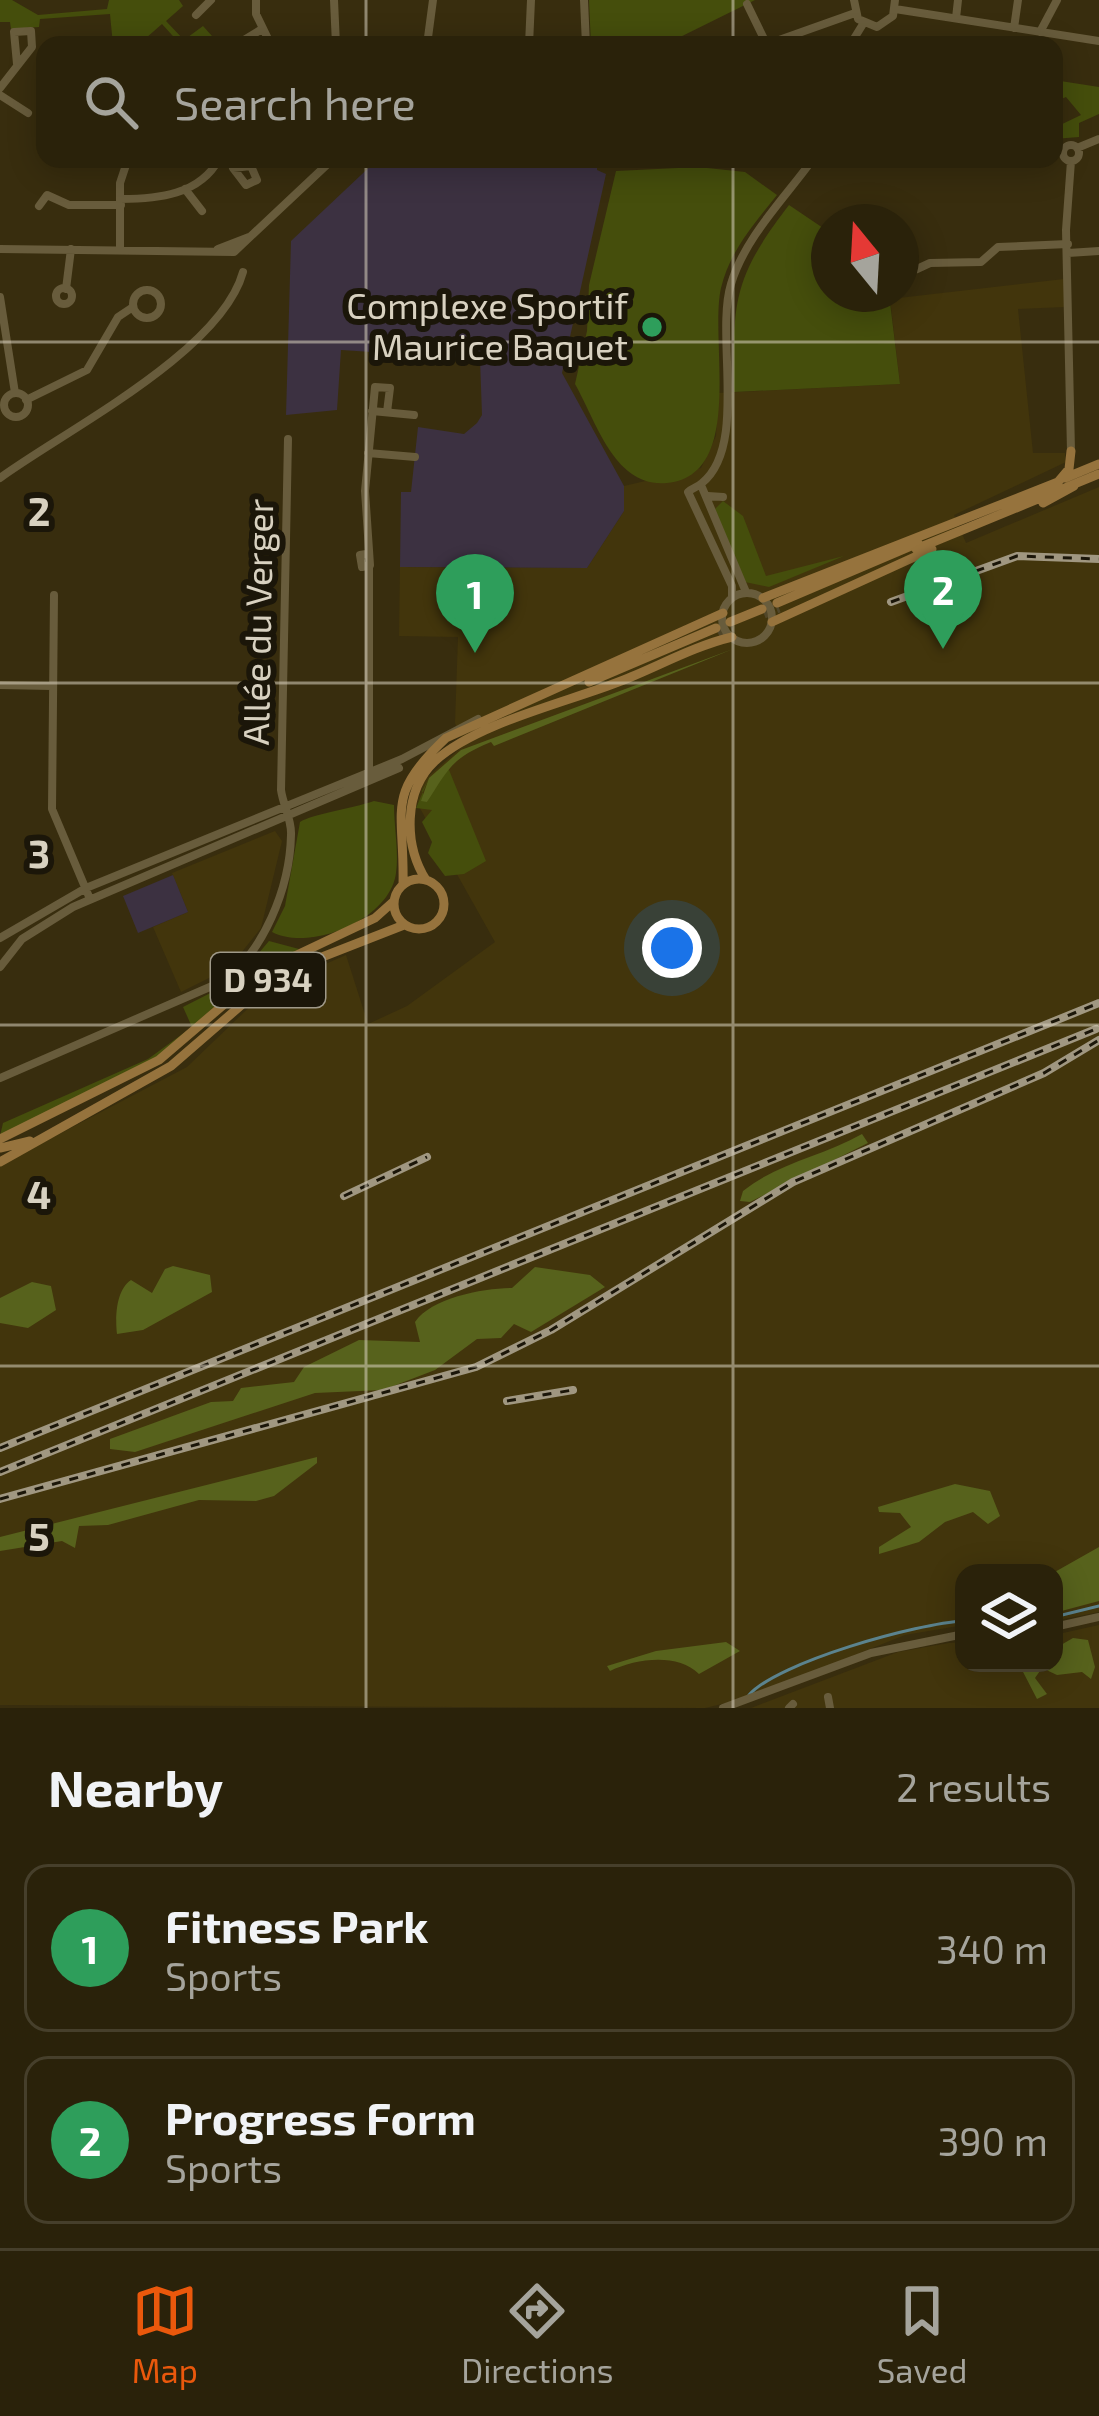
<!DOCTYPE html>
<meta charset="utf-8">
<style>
:root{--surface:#2a220a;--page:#362f18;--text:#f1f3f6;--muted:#a5a49c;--line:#463f2b;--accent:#ea580c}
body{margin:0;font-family:"Exo 2",sans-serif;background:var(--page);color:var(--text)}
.controls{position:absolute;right:36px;bottom:36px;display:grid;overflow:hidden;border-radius:24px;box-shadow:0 6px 30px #0003}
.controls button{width:108px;height:108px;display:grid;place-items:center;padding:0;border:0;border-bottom:3px solid var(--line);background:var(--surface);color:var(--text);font:60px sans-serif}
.compass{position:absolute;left:811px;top:204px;width:108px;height:108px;border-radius:50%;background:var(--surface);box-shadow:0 6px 30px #0003;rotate:342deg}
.you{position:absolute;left:672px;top:948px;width:42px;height:42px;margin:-30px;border:9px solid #fff;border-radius:50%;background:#1a73e8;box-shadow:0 0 0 18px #1a73e833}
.badge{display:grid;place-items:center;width:78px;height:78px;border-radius:50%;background:var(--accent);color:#fff;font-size:39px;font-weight:700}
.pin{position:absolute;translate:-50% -99px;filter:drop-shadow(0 3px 6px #0008)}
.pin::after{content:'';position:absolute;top:63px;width:42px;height:36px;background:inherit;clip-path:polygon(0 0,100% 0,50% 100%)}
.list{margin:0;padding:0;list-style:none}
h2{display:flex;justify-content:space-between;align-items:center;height:156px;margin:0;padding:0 48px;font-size:51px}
h2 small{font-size:39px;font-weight:400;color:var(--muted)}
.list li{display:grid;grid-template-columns:78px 1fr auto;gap:36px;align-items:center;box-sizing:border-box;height:168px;margin:0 24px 24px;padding:0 24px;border:3px solid var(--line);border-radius:24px}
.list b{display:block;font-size:45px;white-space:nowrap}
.list p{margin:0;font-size:39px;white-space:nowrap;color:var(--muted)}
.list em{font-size:39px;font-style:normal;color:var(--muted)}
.icon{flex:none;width:66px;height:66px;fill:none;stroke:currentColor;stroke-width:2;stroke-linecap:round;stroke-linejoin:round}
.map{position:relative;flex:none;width:1099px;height:1708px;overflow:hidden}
.search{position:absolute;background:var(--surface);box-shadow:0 6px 30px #0003;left:36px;right:36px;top:36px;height:132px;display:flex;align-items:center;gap:30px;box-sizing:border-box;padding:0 42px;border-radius:24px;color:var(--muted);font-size:45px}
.sheet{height:540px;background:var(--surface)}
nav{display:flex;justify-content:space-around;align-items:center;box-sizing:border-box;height:168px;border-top:3px solid var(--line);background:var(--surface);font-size:33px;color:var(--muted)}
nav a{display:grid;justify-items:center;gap:6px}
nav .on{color:var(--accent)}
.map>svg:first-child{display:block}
</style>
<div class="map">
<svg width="1099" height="1708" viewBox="0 0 1099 1708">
<rect width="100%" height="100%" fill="#382d0e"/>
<path fill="#42350c" d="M1064 279 1065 307 1018 309 1033 453H1065L1066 462 954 515 966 543 1099 487V1612L1054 1621V1573H964V1625L905 1635 747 1698 705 1708 0 1705V1165L187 1067 263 994 296 977 346 955 368 1024 407 1006 495 942 417 803 424 780 464 745 455 723 458 637 399 636 400 567 587 568 624 511V486L701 468 716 436 718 393 900 384 890 299Z
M275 831 282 841 261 928 229 968 181 992 153 927 188 912 172 873Z
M1099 1625V1708H751L898 1652 949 1643 964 1642V1663H1054V1635Z"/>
<path fill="#3c3141" d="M378 159H546L597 163V170L606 174 562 373 624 486V511L587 568 400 567 401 492H411L418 427 464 434 477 423 482 415 480 359 341 350 337 410 286 415 291 241Z
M173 875 188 912 138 933 123 896Z"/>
<path fill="#454e0c" d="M0 0H12L38 15 107 9 109 0H179L183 6 166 21 184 40 203 26 212 36 200 45H181L162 24 138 45H113L110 14 40 19 39 27 11 29 10 22H0Z
M589 0H755L664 45H591Z
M1054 80 1099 87V114L1079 123V137L1054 139V128L1081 115 1066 97 1054 102Z
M698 167 745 172 777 195C753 225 730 251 721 288 709 341 746 475 667 483 615 488 597 423 575 384L587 331 589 285 616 171Z
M789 205 829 232V294H889L900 384 734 392C733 302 732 279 789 205Z
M723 501 743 516 766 576 844 556 769 587 745 582 715 509Z
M447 765 486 861 464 874 445 876 428 853 432 842 422 822 432 810 416 808 429 778 422 791 427 802Z
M374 801 394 805C394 827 399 852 396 873 390 920 310 952 272 932L285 906 300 822C312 814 351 809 374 801Z
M269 941 299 949 247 977 159 1057 0 1136 3 1123 148 1059 192 1027 183 1007 236 980Z"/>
<path fill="#57621c" d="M733 649 494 746 491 742C452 758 449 768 427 802L421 801 429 778 461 750Z
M862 1134 868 1143 750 1202 740 1201 743 1191C779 1162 822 1157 862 1134Z
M173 1266 210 1275 212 1292 143 1330 117 1334C115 1317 116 1290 131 1280L152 1293 165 1269Z
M535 1267 590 1275 605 1287 531 1332 514 1324 501 1338 477 1339 435 1370 383 1390 315 1393 135 1452 110 1449V1439L211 1402 233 1401 241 1388 294 1382 304 1367 359 1340 420 1342 415 1322C431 1298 484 1288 512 1288Z
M32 1282 51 1286 56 1310 28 1328 0 1323V1298Z
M317 1457V1463L274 1496 256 1501 199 1500 108 1525 79 1526 75 1548 62 1541 0 1551V1537Z
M955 1484 990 1491 1000 1516 988 1524 973 1512 945 1522 919 1542 879 1554V1547L911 1527 900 1513 879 1512 878 1507Z
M1099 1547V1601L1054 1613 1053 1573Z
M1073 1638 1088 1640 1095 1667 1091 1679 1082 1672 1057 1675 1042 1668 1035 1678 1047 1694 1037 1699 1022 1670 1026 1663H1054V1649Z
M726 1642 740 1651 699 1674C678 1653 637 1658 610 1671L607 1666 656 1651Z"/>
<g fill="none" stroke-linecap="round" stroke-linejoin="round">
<path stroke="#5b838e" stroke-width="3" d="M1054 1617 1099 1606
M749 1695C778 1662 918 1623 964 1621"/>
<path stroke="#504629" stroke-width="9" stroke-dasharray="9 4.5" stroke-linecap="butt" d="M764 614 779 608
M718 633 732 627"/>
<path stroke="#685c3c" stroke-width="8" d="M256 0V14L271 45
M334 0 336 45
M584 0 586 45
M854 0 858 19 877 27 893 16 895 0
M747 4 767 45
M895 9 1099 41
M196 15 211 0
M956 18 958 0
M1014 28 1018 0
M1040 32 1057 0
M236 45 262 29
M427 45 433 0
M529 45 531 0
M765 45 855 13
M850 45 863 24
M0 88 32 47 31 31 14 32 17 64
M0 95 28 113
M1063 153a8 8 0 1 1 16 0a8 8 0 1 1-16 0Z
M1077 148 1099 139
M1071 161 1066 230 1071 451
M251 166 257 180 246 185 233 168Z
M185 189 202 211
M121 199C157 199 200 195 219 159
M39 206 47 195 69 205H121
M0 249 234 252 333 159
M120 249V183L128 159
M218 249 249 237
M1068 253 1099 251
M917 269 930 263 981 262 998 247 1068 244
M56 296a8 8 0 1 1 16 0a8 8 0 1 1-16 0Z
M66 289 71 249
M133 304a14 14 0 1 1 28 0a14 14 0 1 1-28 0Z
M0 297 15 393
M4 405a12 12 0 1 1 24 0a12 12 0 1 1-24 0Z
M26 400 87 370 118 317 133 307
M372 411 414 415
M368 453 415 457
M0 478C66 430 221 352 243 272
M701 485 746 592
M708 496 723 497
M366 554 360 555 362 567 370 565 365 491 375 387 390 388 387 412
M722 618a25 25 0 1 1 50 0a25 25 0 1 1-50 0Z
M54 595 52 809 90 899
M732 598V586L688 492C692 488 698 487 702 483 748 446 715 336 731 284 745 237 785 198 813 159
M0 685 52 686
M369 774V567
M0 938 86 888 402 759 478 719
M0 967 22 939 73 907 399 768
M0 1078 219 983C264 955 290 886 291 835 292 820 283 805 281 790L288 439
M1054 1627 1099 1617
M828 1697 830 1708
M723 1708 871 1653 964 1634
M789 1708 793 1704"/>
<path stroke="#96733d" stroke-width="9" d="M1065 478 1099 464
M1043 503 1074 486
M916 549 1099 474
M763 598 1058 482 1069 469 1071 451
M777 603 918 543
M730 622 762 609
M772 622 932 549
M589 682 716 628
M394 904a25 25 0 1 1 50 0a25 25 0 1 1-50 0Z
M426 880C404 845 403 791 435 761 476 723 568 702 621 681 657 667 694 646 732 637
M403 885C405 809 384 796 446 738L723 613
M0 1139 159 1060 263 971 375 918 394 901
M0 1148 30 1141
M0 1162 171 1066 276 975 404 925"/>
<defs>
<path id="rail" d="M891 602 1017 556 1099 559
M344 1196 427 1157
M507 1401 573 1390
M0 1448 1099 1003
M0 1472 1096 1029
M0 1499 476 1367 551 1330 793 1182 1044 1073 1099 1040"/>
</defs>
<use href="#rail" stroke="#a09781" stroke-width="8"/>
<use href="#rail" stroke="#1b1609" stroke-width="3" stroke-dasharray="9" stroke-linecap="butt"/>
</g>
<path fill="none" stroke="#d8d1c0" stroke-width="3" stroke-opacity="0.55" d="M366 0V45M733 0V45M366 159V1708M733 159V1708M0 342H1099M0 683H1099M0 1025H1099M0 1366H1099"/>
<circle fill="#2e9e5b" stroke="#1b1609" stroke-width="4.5" cx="652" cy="327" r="12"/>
<g text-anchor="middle" stroke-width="12" stroke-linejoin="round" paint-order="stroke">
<rect fill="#1b1609" stroke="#9f9989" stroke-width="3" x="211" y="953" width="114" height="54" rx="9"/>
<g font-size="33" font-weight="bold" fill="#d8d1c0">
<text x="268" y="992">D 934</text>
</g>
<g font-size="36" fill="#d8d1c0" stroke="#1b1609" text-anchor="end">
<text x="628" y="319">Complexe Sportif<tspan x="628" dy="41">Maurice Baquet</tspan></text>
</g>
<g font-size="36" fill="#d8d1c0" stroke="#1b1609">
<text transform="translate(258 622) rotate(-89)" y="13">Allée du Verger</text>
</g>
</g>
<g font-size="39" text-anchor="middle" font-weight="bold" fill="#d8d1c0" stroke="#1b1609" stroke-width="12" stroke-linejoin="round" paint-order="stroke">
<text x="39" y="526">2</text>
<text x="39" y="868">3</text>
<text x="39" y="1209">4</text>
<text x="39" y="1551">5</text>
</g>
</svg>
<div class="controls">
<button><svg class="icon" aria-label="layers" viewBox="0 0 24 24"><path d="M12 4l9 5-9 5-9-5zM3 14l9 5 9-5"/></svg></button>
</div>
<svg class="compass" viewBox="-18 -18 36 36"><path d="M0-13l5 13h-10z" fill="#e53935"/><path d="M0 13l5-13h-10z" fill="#a5a49c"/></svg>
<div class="you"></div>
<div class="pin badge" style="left:475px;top:653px;background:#2e9e5b">1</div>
<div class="pin badge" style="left:943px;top:649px;background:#2e9e5b">2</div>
<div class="search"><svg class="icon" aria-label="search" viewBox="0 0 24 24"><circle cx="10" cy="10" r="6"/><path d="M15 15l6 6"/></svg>Search here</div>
</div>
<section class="sheet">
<h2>Nearby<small>2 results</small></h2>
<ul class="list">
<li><span class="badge" style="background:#2e9e5b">1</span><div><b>Fitness Park</b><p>Sports</p></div><em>340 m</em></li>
<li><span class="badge" style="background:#2e9e5b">2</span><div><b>Progress Form</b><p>Sports</p></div><em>390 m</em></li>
</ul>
</section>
<nav>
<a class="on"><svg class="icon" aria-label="map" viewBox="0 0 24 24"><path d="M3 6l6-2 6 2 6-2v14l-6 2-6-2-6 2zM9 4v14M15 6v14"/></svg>Map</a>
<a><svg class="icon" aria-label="directions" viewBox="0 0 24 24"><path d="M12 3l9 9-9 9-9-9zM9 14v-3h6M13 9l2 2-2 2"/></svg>Directions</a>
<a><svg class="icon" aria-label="saved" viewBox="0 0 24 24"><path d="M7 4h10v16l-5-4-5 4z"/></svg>Saved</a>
</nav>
